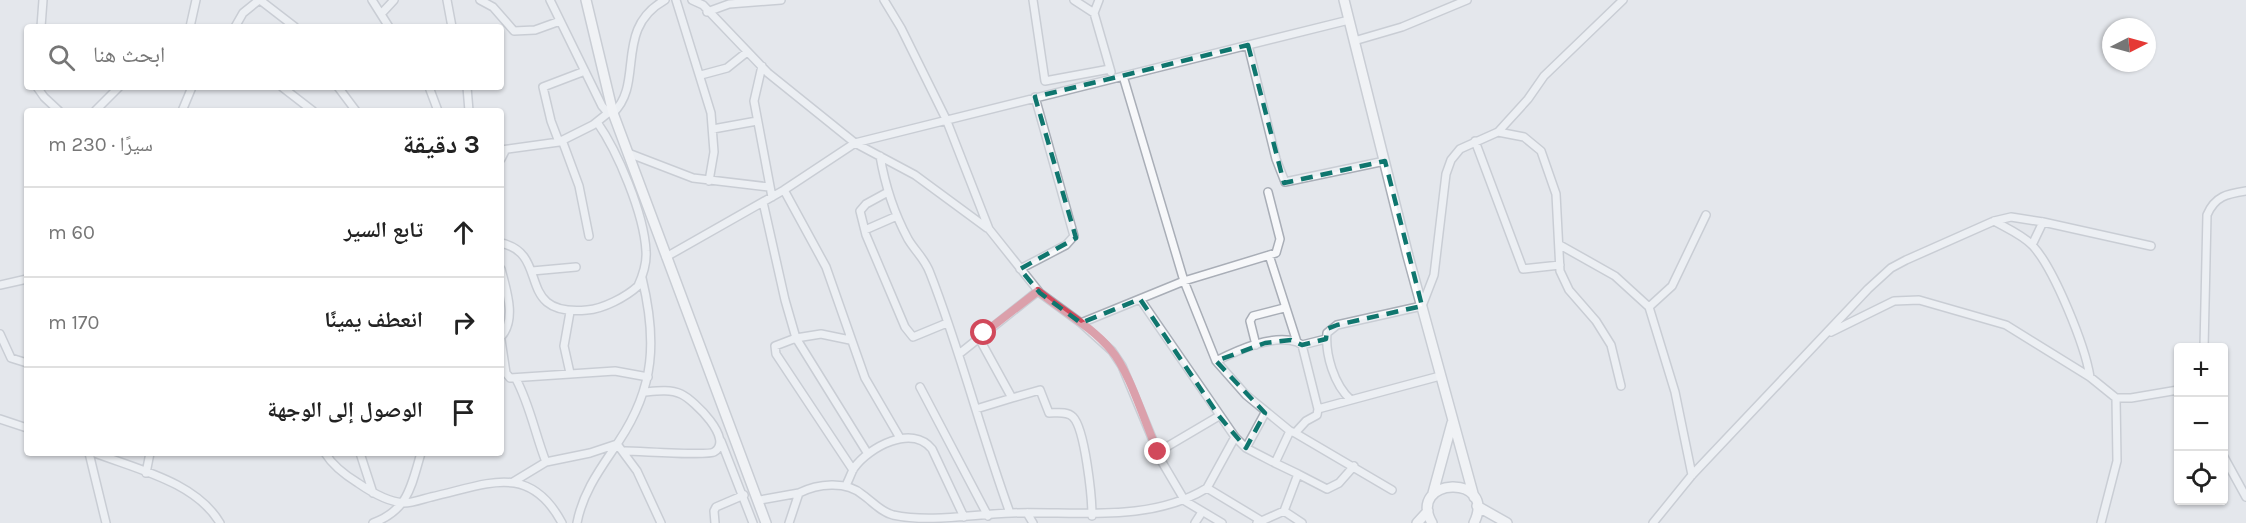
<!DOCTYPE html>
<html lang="ar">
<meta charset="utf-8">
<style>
:root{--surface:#fff;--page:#f6f6f6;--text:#222;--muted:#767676;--line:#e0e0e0}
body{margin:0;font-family:Karla,"Noto Naskh Arabic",sans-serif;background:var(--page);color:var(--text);direction:rtl}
.controls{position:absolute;right:18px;bottom:18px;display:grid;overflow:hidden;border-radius:6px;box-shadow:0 2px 4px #0004}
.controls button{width:54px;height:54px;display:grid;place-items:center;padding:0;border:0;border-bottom:2px solid var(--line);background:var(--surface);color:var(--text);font:30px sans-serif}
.compass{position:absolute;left:2102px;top:18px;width:54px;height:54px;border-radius:50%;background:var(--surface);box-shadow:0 2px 4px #0004;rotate:84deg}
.stop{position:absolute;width:18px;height:18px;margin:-14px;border:4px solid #d1495b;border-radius:50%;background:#fff}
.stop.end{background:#d1495b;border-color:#fff;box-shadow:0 2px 6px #0008}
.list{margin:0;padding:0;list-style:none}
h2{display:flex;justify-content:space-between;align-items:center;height:78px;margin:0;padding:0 24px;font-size:26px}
h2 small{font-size:20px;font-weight:400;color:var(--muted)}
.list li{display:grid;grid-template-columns:39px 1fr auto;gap:18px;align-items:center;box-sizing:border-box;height:90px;padding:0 24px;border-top:2px solid var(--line)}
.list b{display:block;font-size:22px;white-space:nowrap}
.list em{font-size:20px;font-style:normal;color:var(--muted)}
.icon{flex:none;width:33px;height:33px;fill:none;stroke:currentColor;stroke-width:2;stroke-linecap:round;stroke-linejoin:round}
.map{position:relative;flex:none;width:2246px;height:523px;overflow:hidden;direction:ltr}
.search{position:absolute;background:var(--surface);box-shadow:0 2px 4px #0004;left:24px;top:24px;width:480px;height:66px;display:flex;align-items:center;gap:15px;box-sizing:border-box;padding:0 21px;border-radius:6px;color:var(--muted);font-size:22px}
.panel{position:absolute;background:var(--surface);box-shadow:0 2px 4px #0004;left:24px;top:108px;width:480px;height:348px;border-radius:6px;direction:rtl}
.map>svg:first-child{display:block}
</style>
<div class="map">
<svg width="2246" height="523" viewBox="0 0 2246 523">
<rect width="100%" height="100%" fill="#e4e7ec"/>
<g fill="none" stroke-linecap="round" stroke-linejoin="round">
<defs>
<path id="street" d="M260 0 295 27
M372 0 389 27
M447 0 452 27
M480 0 493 7 514 31 535 30 560 21
M550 0 602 106 608 113H613C645 83 613 29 665 0
M676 0 711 113 714 152 709 181
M692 0 703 5 768 73 855 143 915 175 987 228
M884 0 901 28 946 119 989 229 1040 293 1081 323 1112 351 1122 366 1162 462 1185 501 1222 523
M1033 0 1045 81 1110 69
M1074 0 1094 13
M1099 0 1094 13 1111 72
M707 12 729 4 781 0
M381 14 394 0
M41 27 43 0
M190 27 196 0
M235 27 243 13 259 0
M1354 41 1402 27 1467 0
M1248 45 1276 159 1285 182 1385 161
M762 66 754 101 772 197
M701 75 727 68 747 52
M1123 76 1184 281 1216 361 1246 395 1290 431
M37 87 44 97 59 111
M282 87 313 111
M338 87 356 111
M429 87 438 111
M467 87 469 111
M95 111 119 87
M182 111 192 87
M713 129 757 121
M1498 132 1528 99 1544 76 1623 0
M562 140 579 186 589 236
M1475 141 1523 269 1560 265
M559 142 551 121 543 87 585 71
M501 150 559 142 593 125 608 113
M628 153 693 178 769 187
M880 156C885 185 894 213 908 239 915 251 925 259 930 273 961 352 981 434 1010 513
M501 159 505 151
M784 190 826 267 865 378 900 438
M888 192 866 204 860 211 866 235 905 327 913 337 947 323
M763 202 785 300 796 338 821 334 850 340
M1994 221C2006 228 2023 235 2033 246 2054 269 2085 345 2090 377
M865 230 897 216
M501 243C552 254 513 317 587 310 603 309 626 297 638 286 643 275 647 263 646 251 644 214 618 152 597 122
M1560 245 1615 276 1649 307 1675 392 1692 475
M2032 245 2043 222
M1269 255 1297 342 1302 345 1318 409 1317 415 1306 421 1295 433 1290 431 1275 463 1298 474 1284 511
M666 257 784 190 855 143 1349 20
M501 269C506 289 517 319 501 337
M1020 269 1066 245 1074 236 1035 97
M532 271 576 267
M0 285 27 279
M1140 299 1235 437 1246 448 1275 463
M1649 307 1672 286 1706 215
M570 312 564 346 570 373
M1081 323 1184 281 1276 253 1280 239 1268 192
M1831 332 1894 301 1919 300 2006 325 2090 377 2116 398H2131L2178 390
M0 334 11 358 27 363
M979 338 1012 398 1040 390 1049 413C1057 413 1067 411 1073 417 1085 429 1092 497 1092 516
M501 340 506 373 510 378 615 371 648 377
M1256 345 1250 321 1253 316 1284 308
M1302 345 1326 339
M2204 348 2207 215C2215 196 2227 194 2246 191
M959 354 1038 291
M1216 361C1238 350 1272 334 1297 342
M1440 376 1351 400C1334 385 1325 354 1327 333L1337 325 1422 306 1434 275 1446 174 1451 160 1460 149 1498 132 1524 137 1541 151 1556 194 1560 271 1569 290 1596 321 1611 345 1621 386
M516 379C530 405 535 434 546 462
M920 387 988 516
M976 409 1012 398
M1318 409 1351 400
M0 419 27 428
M1295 433 1392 490
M721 441 753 523
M1246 448 1265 413
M625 451C640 451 707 456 714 452 735 440 694 400 681 394 670 389 656 391 644 392
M1158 452 1219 416
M89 453 106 523
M95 453C136 469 196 482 220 523
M325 453C333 466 345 475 358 483 371 492 388 502 404 503 412 503 423 499 431 497 486 485 529 461 562 523
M360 453 373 493
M2224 457 2246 497
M853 470 776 354 775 346 796 338 868 454
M146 473 150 453
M1298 474 1327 489 1339 483 1354 466
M513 482 546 462 590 453 617 444 637 471 661 523
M846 485C849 480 851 473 854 468 869 447 912 424 932 449L964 517
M1207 488 1260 520
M760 500 799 493
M1027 513 1033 523
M373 523C408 510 411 487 421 453
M577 523C583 491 601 468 619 441 655 387 657 340 642 278
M715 523 714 511 716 507 744 495
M789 523 799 493C817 484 846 480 863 495 873 502 881 512 893 515 931 523 974 514 1012 513 1077 511 1150 523 1207 488L1235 437
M1195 523 1202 512
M1257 523 1284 511 1302 523
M1653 523 1692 475 1868 289 1891 268 1906 260 1994 221 2011 217 2043 222 2151 246
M2101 523 2117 461 2116 398"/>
<path id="secondary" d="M586 0 613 113 766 523
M1344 0 1408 256 1474 497
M1433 493 1452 423
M1477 506 1507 523
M1417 523 1428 511
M1432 523C1406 477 1498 473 1474 523"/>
</defs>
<use href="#street" stroke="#a9aeb7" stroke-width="10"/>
<use href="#secondary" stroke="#a9aeb7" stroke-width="12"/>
<use href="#street" stroke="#f7f8fa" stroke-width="7"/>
<use href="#secondary" stroke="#fff" stroke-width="9"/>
</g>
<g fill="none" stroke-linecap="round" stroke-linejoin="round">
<path stroke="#d1495b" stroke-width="8" d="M984 333 1038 291C1062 311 1091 326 1111 350 1130 372 1145 424 1158 452"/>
</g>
<path d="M0 0H2246V523H0ZM1248 45 1284 183 1385 161 1422 306 1337 325 1327 329 1326 339 1302 345 1291 340 1265 343 1216 361 1265 413 1246 448 1219 416 1140 299 1081 323 1040 293 1020 269 1076 238 1035 97Z" fill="#e4e7ec" fill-opacity=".55" fill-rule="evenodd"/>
<path fill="none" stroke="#0f766e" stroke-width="4.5" stroke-dasharray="12 8" stroke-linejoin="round" d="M1248 45 1284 183 1385 161 1422 306 1337 325 1327 329 1326 339 1302 345 1291 340 1265 343 1216 361 1265 413 1246 448 1219 416 1140 299 1081 323 1040 293 1020 269 1076 238 1035 97Z"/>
</svg>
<div class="controls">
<button>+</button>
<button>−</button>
<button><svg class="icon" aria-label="locate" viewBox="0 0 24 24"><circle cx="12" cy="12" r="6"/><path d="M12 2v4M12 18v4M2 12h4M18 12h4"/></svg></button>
</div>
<svg class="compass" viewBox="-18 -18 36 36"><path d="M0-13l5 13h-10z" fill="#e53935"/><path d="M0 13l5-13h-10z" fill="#767676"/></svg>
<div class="stop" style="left:984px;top:333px"></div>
<div class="stop end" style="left:1158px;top:452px"></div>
<div class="search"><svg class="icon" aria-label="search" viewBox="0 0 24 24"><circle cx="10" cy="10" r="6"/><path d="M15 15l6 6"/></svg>ابحث هنا</div>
<section class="panel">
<h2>3 دقيقة<small>سيرًا · 230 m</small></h2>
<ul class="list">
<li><svg class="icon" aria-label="ahead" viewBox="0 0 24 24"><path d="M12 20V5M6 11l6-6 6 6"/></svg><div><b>تابع السير</b></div><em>60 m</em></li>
<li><svg class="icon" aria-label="right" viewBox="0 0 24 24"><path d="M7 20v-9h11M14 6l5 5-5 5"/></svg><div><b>انعطف يمينًا</b></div><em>170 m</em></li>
<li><svg class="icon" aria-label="arrive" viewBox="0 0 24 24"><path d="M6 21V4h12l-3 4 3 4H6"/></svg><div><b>الوصول إلى الوجهة</b></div></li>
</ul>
</section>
</div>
